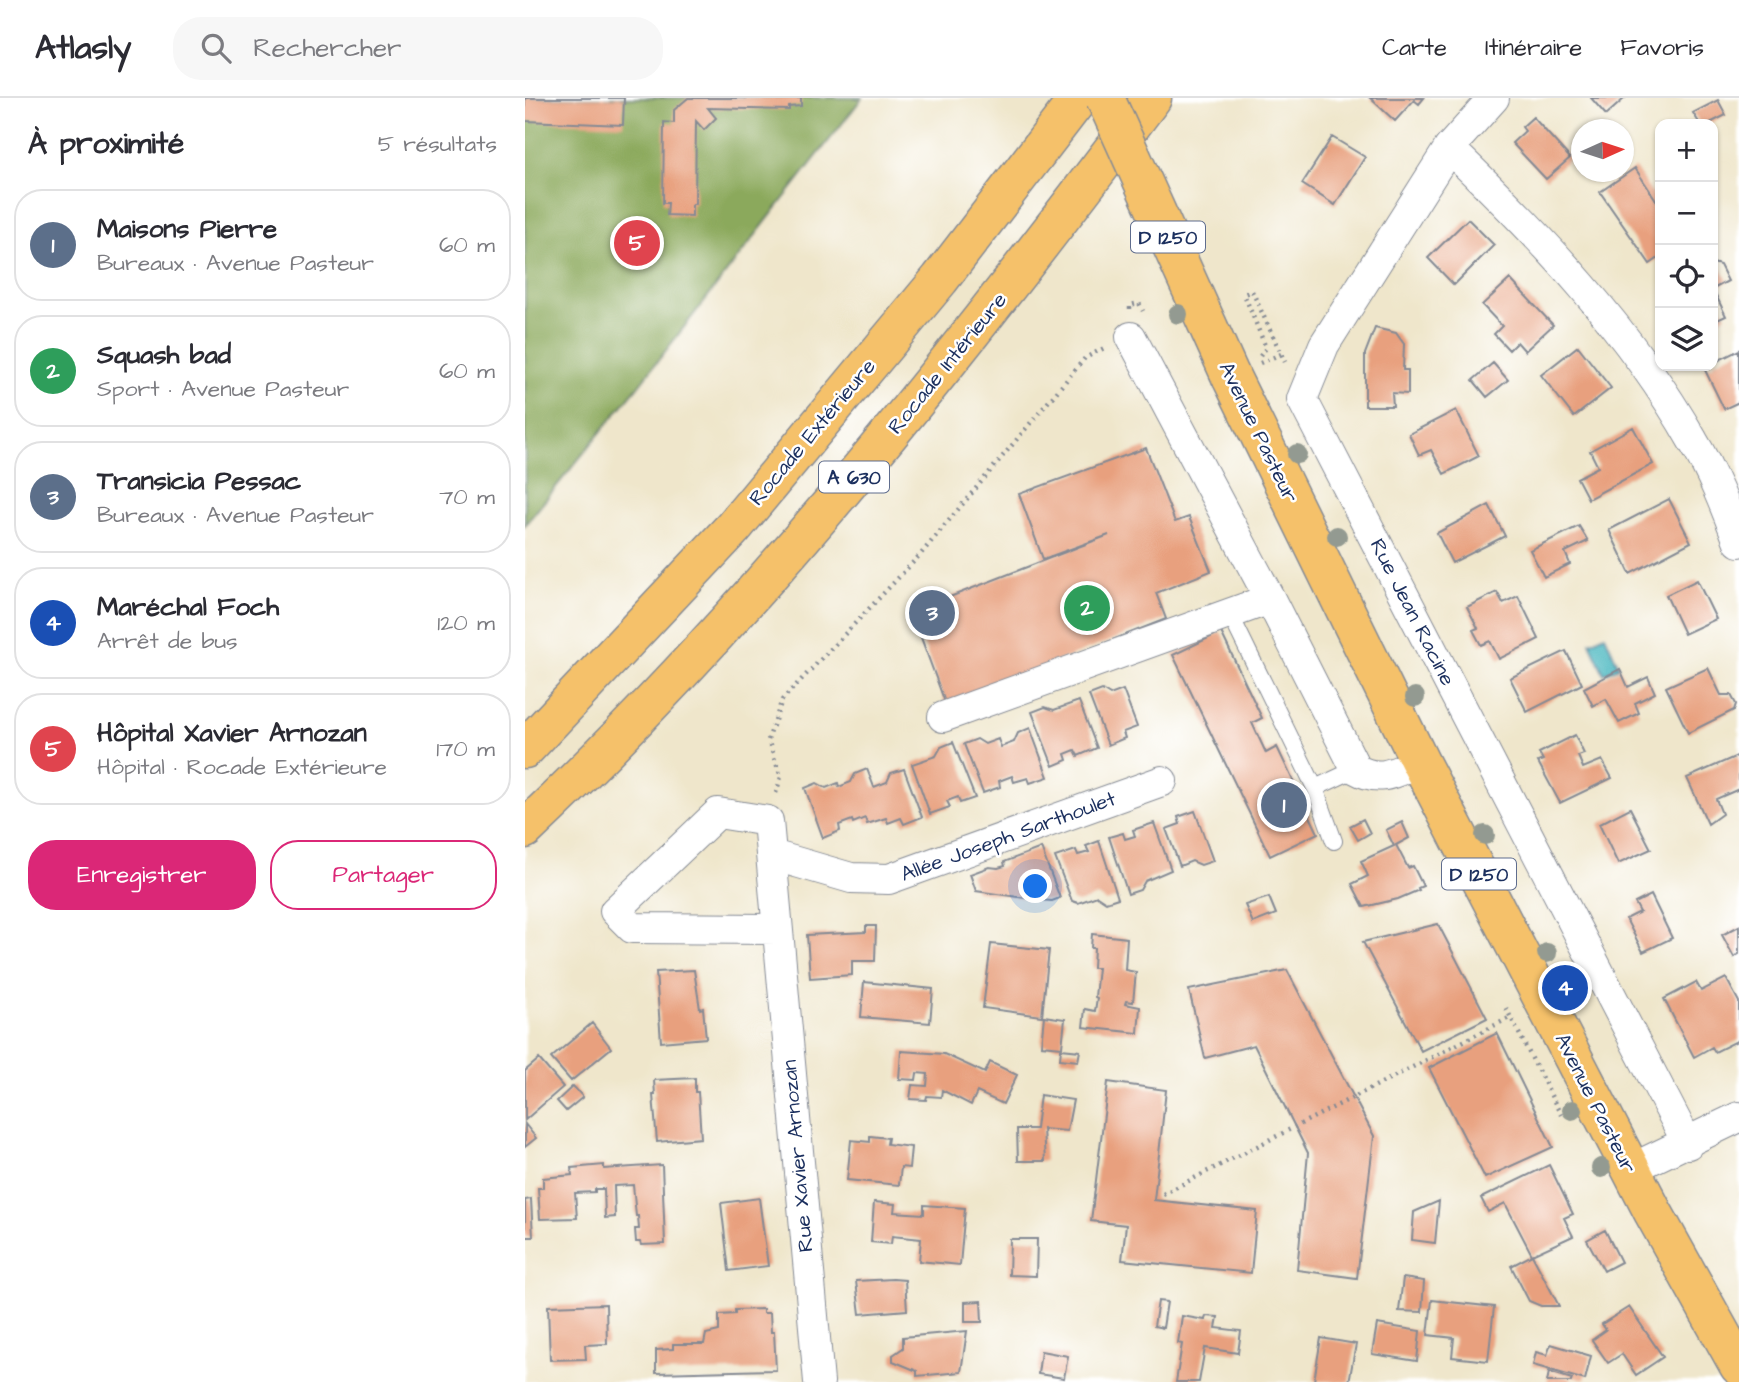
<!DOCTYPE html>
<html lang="fr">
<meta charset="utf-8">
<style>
:root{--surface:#fff;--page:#f7f7f7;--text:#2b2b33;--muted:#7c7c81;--line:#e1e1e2;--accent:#db2777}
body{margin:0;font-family:"Architects Daughter",sans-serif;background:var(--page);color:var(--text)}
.controls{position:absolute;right:21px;top:21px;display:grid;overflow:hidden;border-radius:14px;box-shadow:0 2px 5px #0004}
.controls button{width:63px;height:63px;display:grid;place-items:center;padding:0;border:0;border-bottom:2px solid var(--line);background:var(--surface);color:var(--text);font:35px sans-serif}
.compass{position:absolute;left:1046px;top:21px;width:63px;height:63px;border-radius:50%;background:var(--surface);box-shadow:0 2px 5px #0004;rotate:87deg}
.you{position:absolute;left:511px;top:789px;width:24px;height:24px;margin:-18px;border:5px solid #fff;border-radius:50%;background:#1a73e8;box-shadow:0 0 0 10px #1a73e833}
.badge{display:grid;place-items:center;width:46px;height:46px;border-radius:50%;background:var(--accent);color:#fff;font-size:23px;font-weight:700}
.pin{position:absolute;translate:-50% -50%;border:4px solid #fff;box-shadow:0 2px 7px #0006}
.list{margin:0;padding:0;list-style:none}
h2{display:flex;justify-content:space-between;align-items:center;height:91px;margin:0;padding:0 28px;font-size:30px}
h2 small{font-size:23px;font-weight:400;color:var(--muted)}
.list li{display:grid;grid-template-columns:46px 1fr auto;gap:21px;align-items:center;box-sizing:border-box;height:112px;margin:0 14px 14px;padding:0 14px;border:2px solid var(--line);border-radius:28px}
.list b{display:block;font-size:26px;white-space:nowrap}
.list p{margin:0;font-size:23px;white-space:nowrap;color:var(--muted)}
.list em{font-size:23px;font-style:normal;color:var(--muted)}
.actions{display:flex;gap:14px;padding:21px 28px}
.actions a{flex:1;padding:16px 0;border:2px solid var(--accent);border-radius:28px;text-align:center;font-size:24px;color:var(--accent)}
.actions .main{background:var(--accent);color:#fff}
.icon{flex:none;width:38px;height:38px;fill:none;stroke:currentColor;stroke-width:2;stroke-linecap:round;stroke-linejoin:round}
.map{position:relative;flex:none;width:1214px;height:1284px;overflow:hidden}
header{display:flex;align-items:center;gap:42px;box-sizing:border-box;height:98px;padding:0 35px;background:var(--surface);border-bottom:2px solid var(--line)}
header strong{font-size:33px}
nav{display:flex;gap:38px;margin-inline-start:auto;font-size:24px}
.search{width:490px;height:63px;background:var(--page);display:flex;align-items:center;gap:18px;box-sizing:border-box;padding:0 24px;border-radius:28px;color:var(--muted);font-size:26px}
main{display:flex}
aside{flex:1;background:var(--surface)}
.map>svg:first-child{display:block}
</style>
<header>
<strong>Atlasly</strong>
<div class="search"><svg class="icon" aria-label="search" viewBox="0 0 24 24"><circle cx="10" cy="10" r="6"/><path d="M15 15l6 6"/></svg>Rechercher</div>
<nav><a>Carte</a><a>Itinéraire</a><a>Favoris</a></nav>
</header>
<main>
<aside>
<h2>À proximité<small>5 résultats</small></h2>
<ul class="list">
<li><span class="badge" style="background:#5c6f8a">1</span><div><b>Maisons Pierre</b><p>Bureaux · Avenue Pasteur</p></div><em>60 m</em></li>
<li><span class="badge" style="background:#2e9e5b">2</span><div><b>Squash bad</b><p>Sport · Avenue Pasteur</p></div><em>60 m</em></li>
<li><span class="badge" style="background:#5c6f8a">3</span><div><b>Transicia Pessac</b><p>Bureaux · Avenue Pasteur</p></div><em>70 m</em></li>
<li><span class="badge" style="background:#1a4fb4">4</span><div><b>Maréchal Foch</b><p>Arrêt de bus</p></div><em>120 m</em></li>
<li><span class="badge" style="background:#e0444e">5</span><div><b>Hôpital Xavier Arnozan</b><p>Hôpital · Rocade Extérieure</p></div><em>170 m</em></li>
</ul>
<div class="actions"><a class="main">Enregistrer</a><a>Partager</a></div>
</aside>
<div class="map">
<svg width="1214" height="1284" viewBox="0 0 1214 1284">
<rect width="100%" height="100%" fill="#fff"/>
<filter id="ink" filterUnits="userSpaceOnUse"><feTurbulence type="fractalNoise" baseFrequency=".0143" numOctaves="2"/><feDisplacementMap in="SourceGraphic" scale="14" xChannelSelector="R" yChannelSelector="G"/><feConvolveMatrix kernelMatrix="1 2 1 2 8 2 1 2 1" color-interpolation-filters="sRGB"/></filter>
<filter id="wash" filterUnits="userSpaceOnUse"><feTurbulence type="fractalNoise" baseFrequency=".00686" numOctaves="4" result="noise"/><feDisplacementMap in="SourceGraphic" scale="28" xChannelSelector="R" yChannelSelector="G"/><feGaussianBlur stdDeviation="1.57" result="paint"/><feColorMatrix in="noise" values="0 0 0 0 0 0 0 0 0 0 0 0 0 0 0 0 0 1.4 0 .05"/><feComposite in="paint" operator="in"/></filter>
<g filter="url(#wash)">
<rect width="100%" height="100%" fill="#efe6cb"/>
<path fill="#8ba95c" stroke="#536c5d" stroke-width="2" d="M0 0H337L111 291 0 427Z"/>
<path fill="#45b5be" stroke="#30728e" stroke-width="2" d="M1080 537 1094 569 1079 576 1065 544Z"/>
<g id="blocks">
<path fill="#e8a07e" d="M0 0H99L98 27 0 23Z
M163 0H276V8L264 9V12L183 10 191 20 179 32 171 23 170 106H167V118L142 117 143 105H138L139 24 149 25V12Z
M845 0H899L894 6 889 2 870 23Z
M1066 0H1100L1081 17Z
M1193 2 1201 17 1183 26H1175L1168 15Z
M1008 19 1045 60 1021 81 987 45 1000 33 997 29Z
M807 39 840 59 810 107 777 86Z
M1110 70 1135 108V159L1125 166 1075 94Z
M943 121 969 147 929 187 903 160Z
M1188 165 1195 167 1203 183 1188 191 1201 218 1188 224Z
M985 181 1028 227 1000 253 992 244 984 252 969 236 977 228 957 207Z
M850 230 871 235 879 246 878 272H883V296L867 295 868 308H840V256Z
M1053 248 1086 290 1049 319 1016 277Z
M1214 252V304L1199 311 1179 270 1188 268V265Z
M968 265 983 282 962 299 948 282Z
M931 312 954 358 919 376 906 352 894 357 884 336Z
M1108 329 1128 366 1063 401 1052 380 1073 369 1065 353Z
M621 350 650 424 664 419 686 473 631 495 641 521 421 607 384 507 413 497 417 502 584 437 518 461 494 396Z
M1144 401 1166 444 1105 476 1084 432Z
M964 407 980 438 927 465 912 435Z
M1054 428 1063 443 1040 454 1045 466 1019 479 1005 452Z
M1172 482 1191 521 1159 536 1141 497Z
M972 494 978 505 993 498 1014 541 974 561 965 543 956 547 948 532 953 530 942 509Z
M696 534 737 620 727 625 741 655 752 649 793 735 745 758 648 557Z
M1041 553 1057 586 1002 614 985 580Z
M1183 570 1196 597H1206L1211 606 1209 612 1163 635 1141 589Z
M1095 571 1103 589 1123 579 1130 595 1110 605 1114 615 1094 625 1081 601 1068 608 1059 590Z
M577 592 585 597 598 592 612 629 598 634 600 640 583 647 564 597Z
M554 603 572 650 553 658 550 652 540 656 542 662 528 668 507 614 520 609 529 612Z
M505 630 523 679 505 685 503 680 489 684 487 678 474 683 475 689 458 695 439 646 452 641 460 646 473 641 476 649 489 644 493 635Z
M1050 637 1059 656 1053 658 1058 670 1077 662 1087 680 1035 705 1013 664 1018 662 1014 655Z
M428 644 450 700 435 705 433 699 422 703 425 709 405 716 387 666 411 658 416 649Z
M1214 657V691L1191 701 1197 716 1183 726 1162 680Z
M342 671 349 689 362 684 366 675 379 671 397 719 379 726 376 720 363 725 361 720 342 726 340 720 328 725 327 722 314 727 315 733 298 740 280 690 292 685 301 690 313 685 314 689 326 684 330 676Z
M1105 710 1126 751 1093 766 1074 726Z
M670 713 688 763 676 767 667 763 655 768 641 731 655 726 653 719Z
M838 721 845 735 833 742 825 728Z
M877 724 884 740 871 747 883 770 888 768 898 788 893 790 894 792 873 801 839 809 827 786 843 778 836 763 869 748 861 732Z
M629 725 646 772 620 783 615 792 603 796 584 739 598 735 600 741 610 738 608 732Z
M574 743 593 800 581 804 572 798 553 805 547 803 530 759 551 752 553 757 564 754 561 748Z
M516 750 535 800 527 803 514 802 512 796 500 800 451 793 445 776 464 769 473 770 480 768 479 764Z
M1126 797 1147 840 1118 854 1101 821 1115 814 1110 805Z
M744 799 751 816 728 825 720 807Z
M913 826 962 920 896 953 838 844Z
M341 828H351L350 863H327V877L285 880 282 837 341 834Z
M1214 828V856L1209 859 1197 837Z
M567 836 602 840 600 872 611 874 608 904 601 903 600 906 615 909 613 935 558 929 560 911 570 913 572 900 570 899 573 870H568L569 850H566Z
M466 846 524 852 517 918 458 910Z
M169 872 175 911 178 910 181 940 136 944 131 874Z
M762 872 849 1038 832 1180 772 1172 783 1055 729 947 680 960 664 892Z
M1201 880 1214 904V942L1190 954 1187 949 1169 959 1139 901 1171 884 1176 893Z
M339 884 408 891 405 925 336 919Z
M519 918 540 921 537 949 516 947Z
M67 925 86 950 46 983 26 960Z
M972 935 1028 1049 960 1080 904 970Z
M536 951 555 953 553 963 535 961Z
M376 953 419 956 460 975 465 964 492 977 478 1006 452 994 446 1007 417 992 416 999 402 998 401 1002 385 1001 387 987 402 988 403 976 392 975 391 982 374 981Z
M14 961 38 989 0 1022V973Z
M170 980V994H173L176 1040 132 1044 128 997H130L129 982Z
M583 984 641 992 629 1102 732 1113 726 1175 597 1162 601 1127 566 1123Z
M48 988 58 999 41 1013 32 1003Z
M515 997 548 1002 542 1033 518 1031 520 1063H493L492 1031H511Z
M0 1026 11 1040 0 1049Z
M345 1038 363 1040 362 1046 386 1049 384 1070 376 1069 374 1087 322 1082 326 1042 345 1044Z
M79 1067V1071L137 1067 140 1146 116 1147 115 1144H111L110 1131H114L113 1118H111L108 1087 89 1088 90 1119 80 1120 79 1091H70V1094L50 1095 52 1120 15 1121 13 1090H18V1080L47 1077 46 1070Z
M1024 1067 1048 1116 1039 1120 1048 1138 1007 1157 980 1105 963 1114 956 1100Z
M234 1100 243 1168 204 1173 196 1105Z
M6 1101 8 1139H0V1102Z
M914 1103 910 1145 887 1142 889 1114Z
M349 1104 370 1106 369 1114 399 1116V1107L440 1110 435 1167 394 1163 396 1141 367 1138 366 1146 346 1144Z
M1080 1132 1096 1164 1079 1173 1062 1142Z
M485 1141H512L511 1178 484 1177Z
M1007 1157 1034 1208H1016L1004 1203 986 1168Z
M878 1180 899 1183 897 1214 874 1213Z
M368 1181 380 1182 382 1212 335 1216 331 1183Z
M907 1202 969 1209 963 1263 927 1259 929 1240 903 1237Z
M456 1203 457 1224H440V1204Z
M633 1203 642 1204 638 1230 629 1228Z
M81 1206 82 1246 60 1247 61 1261 25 1262 23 1208Z
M1104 1209 1138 1259 1111 1277 1097 1256 1083 1265 1067 1242 1081 1232 1077 1226Z
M238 1211V1215H245L246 1234H249L251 1272 131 1275V1252L148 1251V1246H179L181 1236 194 1233V1217L210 1216V1212Z
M657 1218 680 1222 681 1218 693 1219 691 1230 716 1233 713 1255 680 1250 674 1284H651L657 1246 653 1245Z
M852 1226 895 1233 892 1263 847 1256Z
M442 1233 436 1274 392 1278V1273L368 1263V1257L378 1250V1239Z
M796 1240 831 1246 824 1284 789 1283Z
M1026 1246 1066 1258 1060 1282 1008 1267 1011 1254 1022 1257Z
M516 1253 543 1258 539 1280 513 1276Z
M1024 1274 1047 1281 1046 1284H1022Z"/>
</g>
</g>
<g filter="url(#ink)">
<use href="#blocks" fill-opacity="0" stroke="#858a94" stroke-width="2"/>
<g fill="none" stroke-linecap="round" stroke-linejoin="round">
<defs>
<path id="service" d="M705 516 790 690 809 743
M790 690 831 671"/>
<path id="minor" d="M969 0 924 50 799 247 777 301 1163 1046
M924 50C1016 138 1105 232 1168 343 1187 374 1201 410 1214 444
M606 239 745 501 831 671C856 685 870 674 895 664
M418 619 745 501
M247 757 326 780 364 781 637 683
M251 831 107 830 90 813 193 715 243 723 294 1284
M1106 1071 1214 1019"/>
<path id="primary" d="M706 279 895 664 1128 1114 1214 1268"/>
<path id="motorway" d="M0 651 208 430 415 181 554 0
M0 731C234 510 434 256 627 0"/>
</defs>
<use href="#service" stroke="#858a94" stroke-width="18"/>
<use href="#minor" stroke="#858a94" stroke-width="32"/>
<use href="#primary" stroke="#858a94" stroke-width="41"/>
<use href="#motorway" stroke="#858a94" stroke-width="41"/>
<path stroke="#858a94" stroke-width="4.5" stroke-dasharray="2 5" stroke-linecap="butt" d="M605 211V207L614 205 618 213
M735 258 741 250 719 196 727 193 760 264
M735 265 756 256
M251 695 256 679 243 642 257 602 395 457 560 260 581 249
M981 910 1036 1017
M638 1096 986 919"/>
<use href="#service" stroke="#fff" stroke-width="16"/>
<use href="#minor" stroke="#fff" stroke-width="30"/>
<use href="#primary" stroke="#f5c16b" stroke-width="38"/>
<use href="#motorway" stroke="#f5c16b" stroke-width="38"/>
<defs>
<path id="primary-bridge" d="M580 0 706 279"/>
</defs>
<use href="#primary-bridge" stroke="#858a94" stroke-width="41" stroke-linecap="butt"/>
<use href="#primary-bridge" stroke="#f5c16b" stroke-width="38"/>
</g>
<g fill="#939a91">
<circle cx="653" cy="216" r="10"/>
<circle cx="772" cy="356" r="10"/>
<circle cx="812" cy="438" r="10"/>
<circle cx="890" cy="599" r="10"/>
<circle cx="960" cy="737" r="10"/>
<circle cx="1022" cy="855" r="10"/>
<circle cx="1047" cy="1012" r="10"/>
<circle cx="1076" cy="1070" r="10"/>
</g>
</g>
<g text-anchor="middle" stroke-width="5" stroke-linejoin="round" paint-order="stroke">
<g fill="#fff" stroke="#5f6d8e" stroke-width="2">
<rect x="606" y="123.5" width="74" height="31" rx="5"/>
<rect x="294" y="363.5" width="70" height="31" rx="5"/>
<rect x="917" y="760.5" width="74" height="31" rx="5"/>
</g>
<g font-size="19" font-weight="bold" fill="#1b2f5e">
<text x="643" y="146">D 1250</text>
<text x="329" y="386">A 630</text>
<text x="954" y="783">D 1250</text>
</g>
<g font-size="21" fill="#1b2f5e" stroke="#fff">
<text transform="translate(422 265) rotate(-51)" y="7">Rocade Intérieure</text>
<text transform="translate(287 334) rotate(-50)" y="7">Rocade Extérieure</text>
<text transform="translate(734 334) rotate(64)" y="7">Avenue Pasteur</text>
<text transform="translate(888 514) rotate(63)" y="7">Rue Jean Racine</text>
<text transform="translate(483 738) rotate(-20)" y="7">Allée Joseph Sarthoulet</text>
<text transform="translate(1071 1005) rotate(63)" y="7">Avenue Pasteur</text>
<text transform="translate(272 1058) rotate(-95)" y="7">Rue Xavier Arnozan</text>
</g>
</g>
</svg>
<div class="controls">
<button>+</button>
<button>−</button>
<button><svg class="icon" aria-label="locate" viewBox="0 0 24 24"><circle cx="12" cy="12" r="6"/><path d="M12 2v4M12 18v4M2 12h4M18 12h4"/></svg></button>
<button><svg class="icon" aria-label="layers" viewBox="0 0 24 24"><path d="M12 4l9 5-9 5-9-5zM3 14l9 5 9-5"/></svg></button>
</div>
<svg class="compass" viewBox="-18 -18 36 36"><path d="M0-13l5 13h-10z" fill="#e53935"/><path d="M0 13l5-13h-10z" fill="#7c7c81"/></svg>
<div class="you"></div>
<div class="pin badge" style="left:759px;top:707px;background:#5c6f8a">1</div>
<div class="pin badge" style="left:562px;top:510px;background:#2e9e5b">2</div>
<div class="pin badge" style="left:407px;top:515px;background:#5c6f8a">3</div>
<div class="pin badge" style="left:1040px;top:890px;background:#1a4fb4">4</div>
<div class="pin badge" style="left:112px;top:145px;background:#e0444e">5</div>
</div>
</main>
